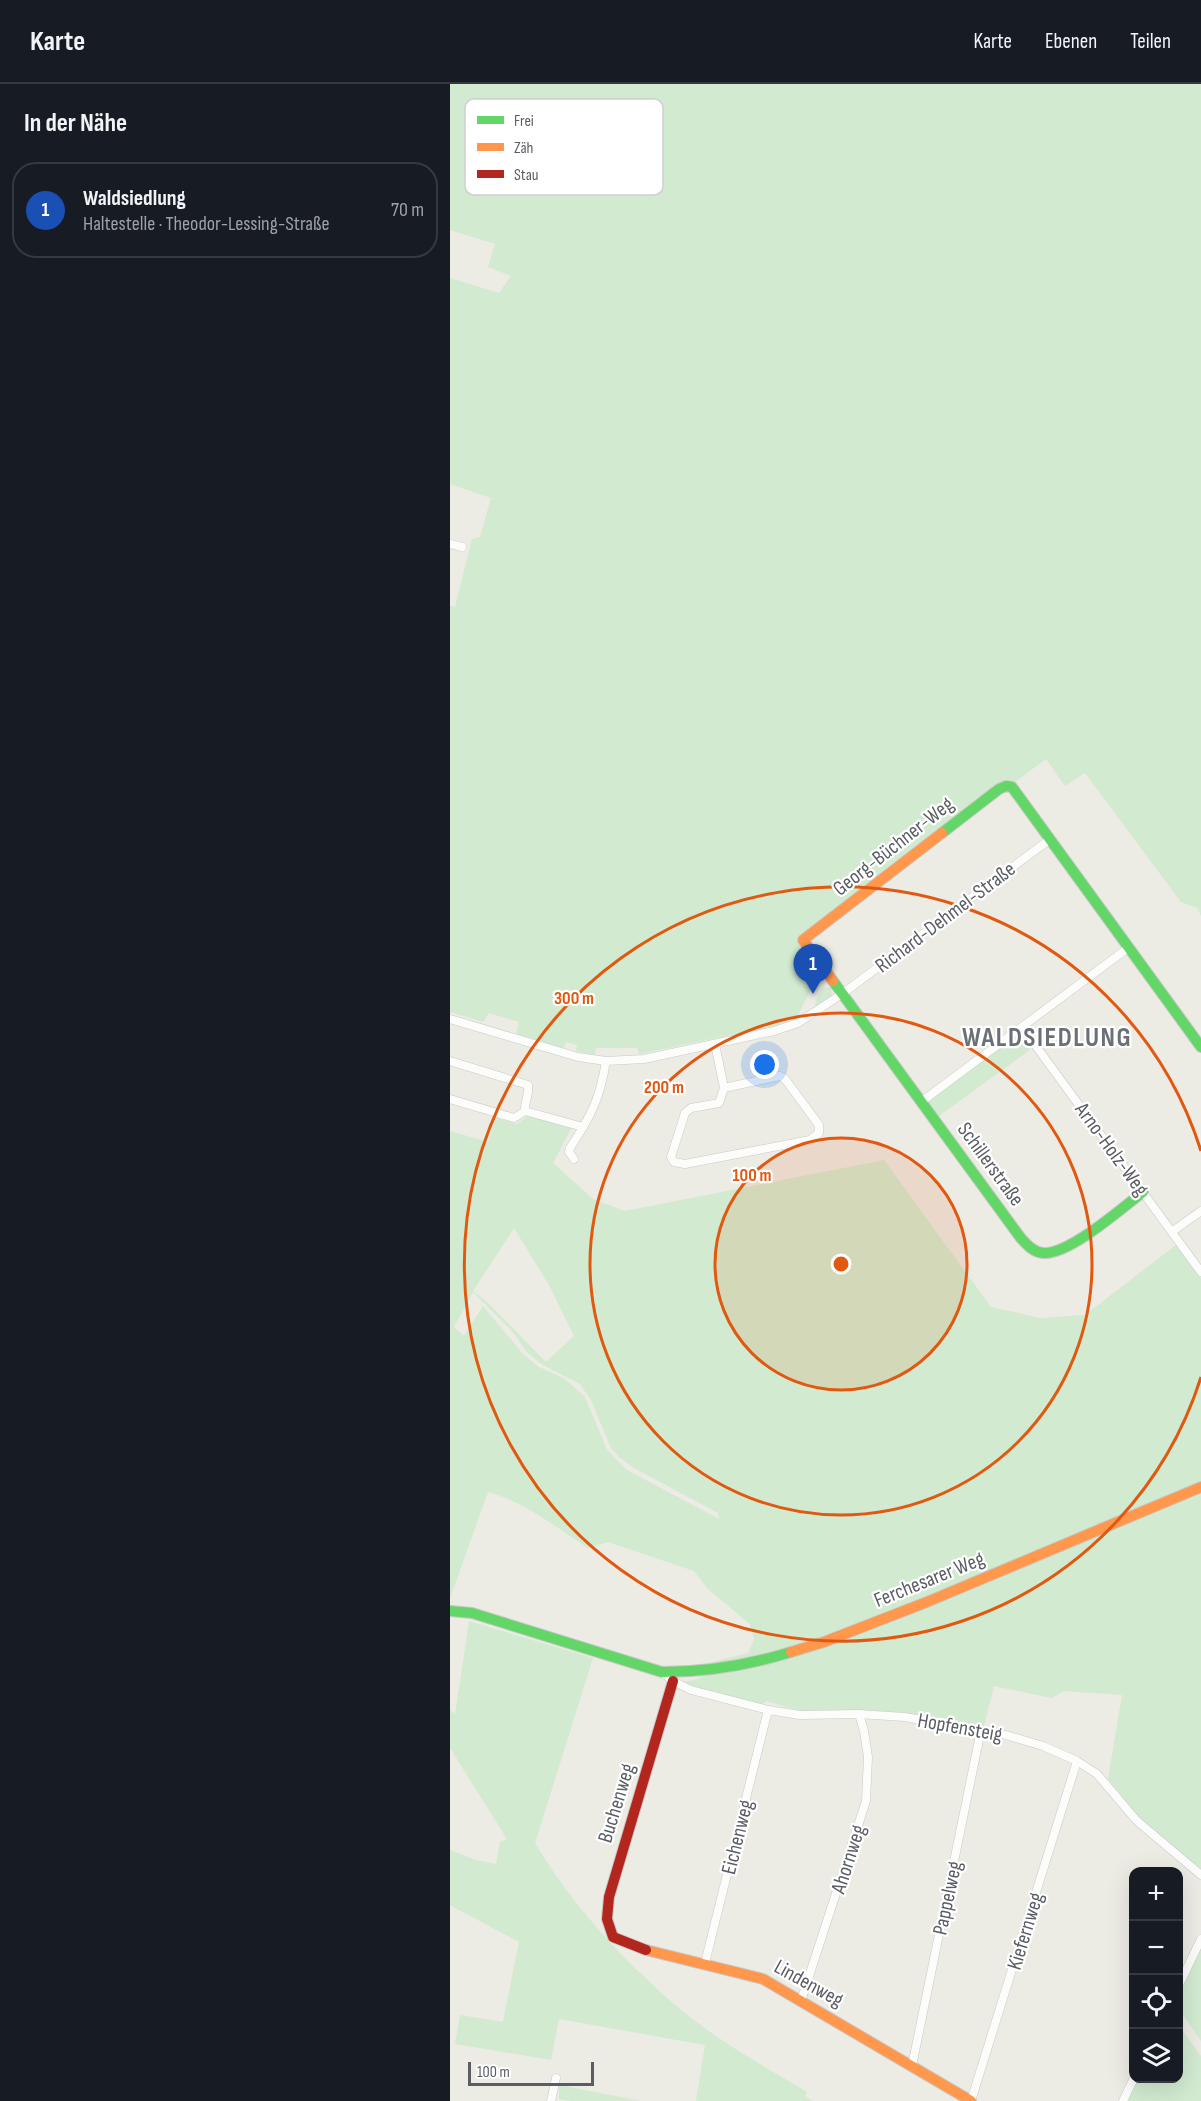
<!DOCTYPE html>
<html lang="de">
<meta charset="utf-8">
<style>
:root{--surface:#171b24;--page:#20242c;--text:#f1f3f6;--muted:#9ea1a6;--line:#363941;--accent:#7c3aed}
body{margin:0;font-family:"Sofia Sans Condensed",sans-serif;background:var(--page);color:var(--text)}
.controls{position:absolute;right:18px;bottom:18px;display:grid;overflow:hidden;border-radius:12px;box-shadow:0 6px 24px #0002}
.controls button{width:54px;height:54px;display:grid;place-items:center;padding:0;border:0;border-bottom:2px solid var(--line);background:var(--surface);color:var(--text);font:30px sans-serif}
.scale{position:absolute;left:18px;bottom:15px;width:126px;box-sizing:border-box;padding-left:6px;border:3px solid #5a5e64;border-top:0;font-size:16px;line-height:21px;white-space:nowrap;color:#5a5e64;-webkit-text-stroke:4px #fff;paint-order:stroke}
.you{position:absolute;left:315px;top:981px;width:21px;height:21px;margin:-15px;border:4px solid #fff;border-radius:50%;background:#1a73e8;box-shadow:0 0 0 9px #1a73e833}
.badge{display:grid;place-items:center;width:39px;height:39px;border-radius:50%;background:var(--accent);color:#fff;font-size:20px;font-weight:700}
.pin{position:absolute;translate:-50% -50px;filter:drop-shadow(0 2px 3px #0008)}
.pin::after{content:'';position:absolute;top:32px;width:21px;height:18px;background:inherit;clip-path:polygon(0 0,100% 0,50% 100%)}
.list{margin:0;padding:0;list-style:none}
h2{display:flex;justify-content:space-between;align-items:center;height:78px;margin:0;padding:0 24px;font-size:26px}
h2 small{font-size:20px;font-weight:400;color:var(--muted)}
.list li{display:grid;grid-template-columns:39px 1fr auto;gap:18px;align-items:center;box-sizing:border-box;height:96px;margin:0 12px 12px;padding:0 12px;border:2px solid var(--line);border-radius:24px}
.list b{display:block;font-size:22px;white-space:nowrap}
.list p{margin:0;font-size:20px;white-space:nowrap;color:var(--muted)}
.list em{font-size:20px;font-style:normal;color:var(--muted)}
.icon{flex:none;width:33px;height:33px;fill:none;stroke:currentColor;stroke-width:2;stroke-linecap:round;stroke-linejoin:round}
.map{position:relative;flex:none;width:751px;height:2017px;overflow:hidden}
header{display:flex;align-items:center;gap:36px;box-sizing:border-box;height:84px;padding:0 30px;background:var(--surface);border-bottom:2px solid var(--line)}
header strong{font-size:28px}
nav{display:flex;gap:33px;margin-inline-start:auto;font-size:21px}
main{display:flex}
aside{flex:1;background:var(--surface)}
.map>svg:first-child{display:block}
</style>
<header>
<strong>Karte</strong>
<nav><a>Karte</a><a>Ebenen</a><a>Teilen</a></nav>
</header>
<main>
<aside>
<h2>In der Nähe<small></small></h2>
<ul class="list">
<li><span class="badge" style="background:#1a4fb4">1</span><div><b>Waldsiedlung</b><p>Haltestelle · Theodor-Lessing-Straße</p></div><em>70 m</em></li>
</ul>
</aside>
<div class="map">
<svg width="751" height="2017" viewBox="0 0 751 2017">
<rect width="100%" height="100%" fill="#ecebe4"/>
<path fill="#d1ead0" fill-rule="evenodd" d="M0 0H751V832L747 824 731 818 635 689 615 702 596 675 565 698 548 700 422 795 352 852 373 891 360 907 347 933 325 942 189 970 187 964H146L145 971 126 967 127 961 116 958 114 964 66 951 69 938 39 929 33 938 0 928V522L5 523 22 455 30 453 41 414 0 400V194L49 209 61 192 38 183 45 160 0 146Z
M381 903 382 911 365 923 366 916 372 904Z
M570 950 581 965 489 1032 478 1017Z
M79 1031 122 1043 103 1079 143 1115 175 1127 434 1076 541 1223 590 1234 635 1231 726 1161 751 1194V1785L691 1736 658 1695 672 1611 614 1607 602 1614 544 1602 534 1642 449 1628 350 1627 316 1617 311 1621 231 1599 251 1594 238 1584 298 1569 304 1556 300 1540 258 1505 244 1487 158 1458 138 1464C107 1444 75 1418 38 1408L0 1514V1047L38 1058 46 1034 67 1040ZM64 1144 99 1201 124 1252 96 1278 38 1219 23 1207ZM23 1208 63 1248 76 1267 91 1280 130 1300 141 1316 161 1364 170 1374 184 1384 268 1429 269 1435 177 1386 157 1366 135 1313 115 1295 89 1283 73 1270 33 1222 14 1252 4 1243Z
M19 1537 143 1574 85 1759C123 1823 174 1877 230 1925 268 1957 314 1982 357 2008L355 2012 362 2017H246L255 1961 109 1935 101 1976 5 1960 10 1931 53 1938 69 1858 0 1821V1766L26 1776 46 1780 50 1758 57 1755 0 1664V1625L5 1631Z
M751 1863V1957L729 1925 728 1909Z
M729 1942 751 1972V2017H675L686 1995 728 1994Z
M109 2001 191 2017H121L109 2015Z"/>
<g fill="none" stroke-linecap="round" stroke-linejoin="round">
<defs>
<path id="street" d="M0 460 12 463
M0 935 128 973 156 977 194 975 324 947 348 939 392 910 599 756
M572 943 751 1188
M265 960 274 1004 269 1019 241 1024 235 1029 221 1073 224 1078 235 1080 360 1056 369 1049V1041L335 995 330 992 274 1004
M0 977 78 1001C80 1009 74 1018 75 1027
M0 1015 64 1034 75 1027 133 1043
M471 1018 678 864
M124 1075 119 1068 120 1064C141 1032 150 1015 156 977
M723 1147 751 1127
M212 1588 223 1597 241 1606 318 1626 350 1631 409 1630 454 1633 549 1649 593 1662 627 1677 647 1690 687 1737 751 1791
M255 1879 318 1626
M728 1903 751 1855
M351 1917 416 1717 418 1673 414 1647 409 1630
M462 1982 531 1646
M101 2017 106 1994
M521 2017 627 1677
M673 2017 684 1994"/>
<path id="fast" d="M492 749 549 705 556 702 562 703 751 963
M383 897 570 1153C576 1160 583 1168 593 1169 619 1171 672 1124 693 1108
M0 1527 22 1529 212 1588C256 1588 299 1581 341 1568"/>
<path id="slow" d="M383 897 353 856 492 749
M341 1568 374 1558 477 1518 751 1403
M196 1866 313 1895 521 2017"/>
<path id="jam" d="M196 1866 163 1853 157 1835 159 1813 223 1597"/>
</defs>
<use href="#street" stroke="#c9cac8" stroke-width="9"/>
<use href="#fast" stroke="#c8c8c7" stroke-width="12"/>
<use href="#slow" stroke="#c8c8c7" stroke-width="12"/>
<use href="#jam" stroke="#c8c8c7" stroke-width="12"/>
<use href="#street" stroke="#fcfcfb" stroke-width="8"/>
<use href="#fast" stroke="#63d668" stroke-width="10"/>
<use href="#slow" stroke="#ff974d" stroke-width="10"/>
<use href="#jam" stroke="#b3261e" stroke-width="10"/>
</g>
<circle cx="391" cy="1180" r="126" fill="#e15910" fill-opacity=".12"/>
<g fill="none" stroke="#e15910" stroke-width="3">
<circle cx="391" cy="1180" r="126"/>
<circle cx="391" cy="1180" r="251"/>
<path d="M751 1293A377 377 0 1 1 751 1067"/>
</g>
<g text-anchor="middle" stroke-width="4.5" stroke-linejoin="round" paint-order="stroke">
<g font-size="21" fill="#5a5e64" stroke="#fff">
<text transform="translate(443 762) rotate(-38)" y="7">Georg-Büchner-Weg</text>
<text transform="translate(495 833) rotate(-37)" y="7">Richard-Dehmel-Straße</text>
<text transform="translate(662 1065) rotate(54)" y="7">Arno-Holz-Weg</text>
<text transform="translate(541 1080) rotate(54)" y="7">Schillerstraße</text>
<text transform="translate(479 1495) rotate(-22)" y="7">Ferchesarer Weg</text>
<text transform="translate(510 1643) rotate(10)" y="7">Hopfensteig</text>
<text transform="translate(166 1719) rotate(-73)" y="7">Buchenweg</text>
<text transform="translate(287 1753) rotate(-76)" y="7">Eichenweg</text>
<text transform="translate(398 1775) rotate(-72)" y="7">Ahornweg</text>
<text transform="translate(497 1814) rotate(-78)" y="7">Pappelweg</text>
<text transform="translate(575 1847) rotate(-73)" y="7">Kiefernweg</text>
<text transform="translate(359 1899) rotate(29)" y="7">Lindenweg</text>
</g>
<g font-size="27" font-weight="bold" letter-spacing="1.5" fill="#6b6f76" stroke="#fff">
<text x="597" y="962">WALDSIEDLUNG</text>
</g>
</g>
<rect x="15" y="15" width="198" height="96" rx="9" fill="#fff" stroke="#cecfd0" stroke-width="1.5"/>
<rect x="27" y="32" width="27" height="8" fill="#63d668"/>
<rect x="27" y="59" width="27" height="8" fill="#ff974d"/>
<rect x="27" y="86" width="27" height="8" fill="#b3261e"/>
<g font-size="16" fill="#5a5e64">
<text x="64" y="42">Frei</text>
<text x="64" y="69">Zäh</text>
<text x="64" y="96">Stau</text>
</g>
<circle cx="391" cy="1180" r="9" fill="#e15910" stroke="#fff" stroke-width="3"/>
<g font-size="18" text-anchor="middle" font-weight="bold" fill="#e15910" stroke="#fff" stroke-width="4.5" stroke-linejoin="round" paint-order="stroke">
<text x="124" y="920">300 m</text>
<text x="214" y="1009">200 m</text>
<text x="302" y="1097">100 m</text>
</g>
</svg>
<div class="controls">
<button>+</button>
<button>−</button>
<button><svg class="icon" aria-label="locate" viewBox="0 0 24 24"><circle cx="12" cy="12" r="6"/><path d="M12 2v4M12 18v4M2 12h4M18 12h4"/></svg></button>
<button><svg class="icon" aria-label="layers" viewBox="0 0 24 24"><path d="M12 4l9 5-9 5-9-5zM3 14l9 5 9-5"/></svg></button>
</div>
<div class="scale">100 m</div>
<div class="you"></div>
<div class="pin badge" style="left:363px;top:910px;background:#1a4fb4">1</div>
</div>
</main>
